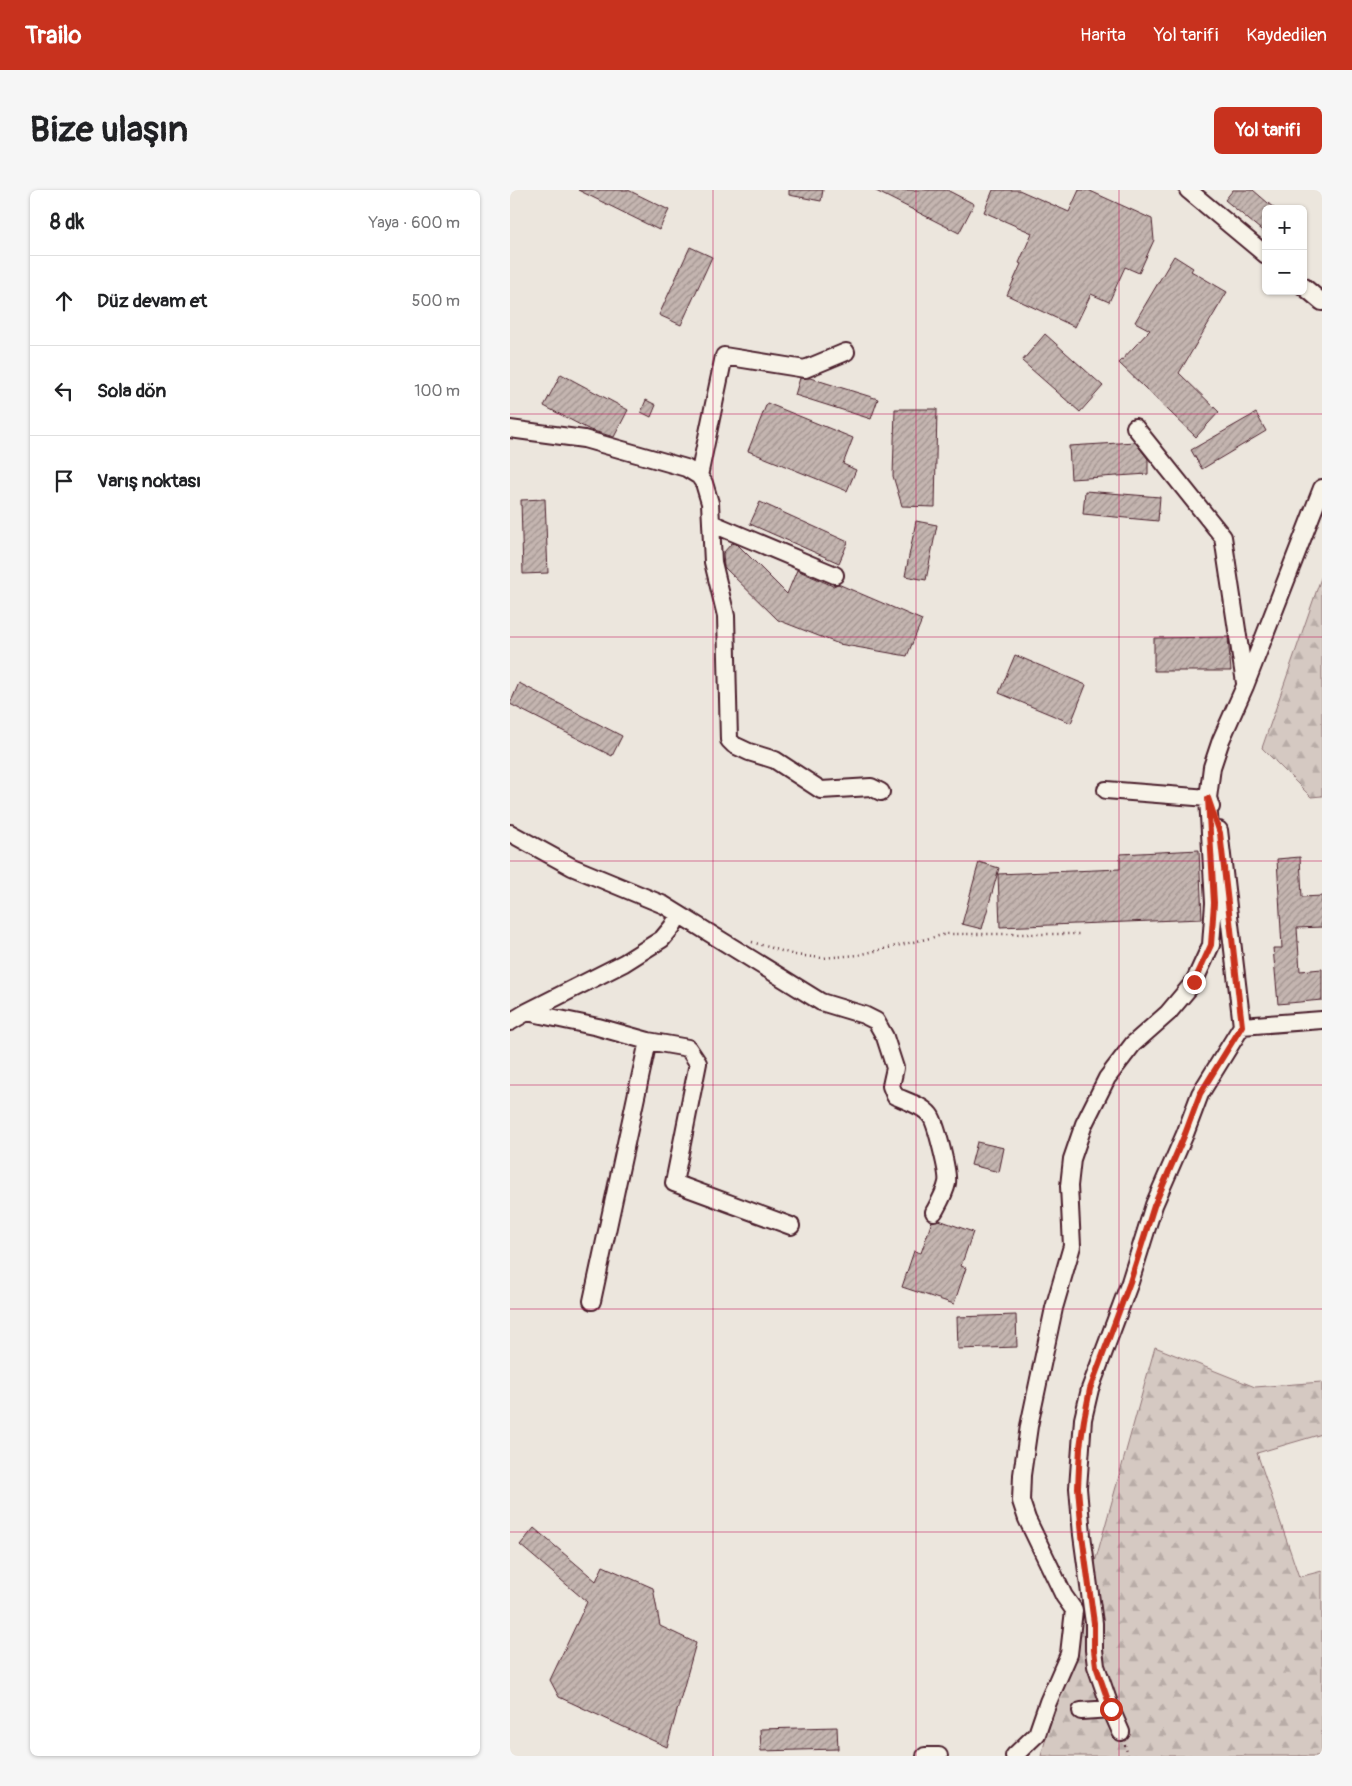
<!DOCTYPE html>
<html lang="tr">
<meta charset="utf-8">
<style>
:root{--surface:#fff;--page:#f6f6f6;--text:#202124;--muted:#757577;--line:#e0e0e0;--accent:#c8321e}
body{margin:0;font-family:Pangolin,sans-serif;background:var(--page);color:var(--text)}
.controls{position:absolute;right:15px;top:15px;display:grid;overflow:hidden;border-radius:8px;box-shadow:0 1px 4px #0004}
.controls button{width:45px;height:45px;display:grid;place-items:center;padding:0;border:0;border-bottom:1px solid var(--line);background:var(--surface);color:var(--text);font:25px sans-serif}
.stop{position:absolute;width:15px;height:15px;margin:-11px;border:4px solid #c8321e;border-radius:50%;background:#fff}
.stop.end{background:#c8321e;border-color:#fff;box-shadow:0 1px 5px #0008}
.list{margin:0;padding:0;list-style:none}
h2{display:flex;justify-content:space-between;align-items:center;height:65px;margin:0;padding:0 20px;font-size:21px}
h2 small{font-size:16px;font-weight:400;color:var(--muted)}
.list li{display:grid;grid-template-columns:32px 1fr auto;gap:15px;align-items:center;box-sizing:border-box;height:90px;padding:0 20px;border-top:1px solid var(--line)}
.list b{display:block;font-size:19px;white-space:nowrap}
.list em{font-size:16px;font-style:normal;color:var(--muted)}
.icon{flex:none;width:28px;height:28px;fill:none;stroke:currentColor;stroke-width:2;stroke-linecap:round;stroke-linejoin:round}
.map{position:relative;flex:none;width:812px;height:1566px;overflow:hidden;border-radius:8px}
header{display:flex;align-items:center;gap:30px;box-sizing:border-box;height:70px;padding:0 25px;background:var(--accent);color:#fff}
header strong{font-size:24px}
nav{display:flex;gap:28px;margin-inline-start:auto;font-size:18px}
.intro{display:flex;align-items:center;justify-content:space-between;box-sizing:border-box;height:120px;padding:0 30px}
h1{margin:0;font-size:35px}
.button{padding:12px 22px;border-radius:8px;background:var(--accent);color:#fff;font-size:18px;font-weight:700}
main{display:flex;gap:30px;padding:0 30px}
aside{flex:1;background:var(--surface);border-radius:8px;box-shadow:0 1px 4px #0004}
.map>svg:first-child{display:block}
</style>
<header>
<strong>Trailo</strong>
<nav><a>Harita</a><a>Yol tarifi</a><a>Kaydedilen</a></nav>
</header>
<div class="intro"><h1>Bize ulaşın</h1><a class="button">Yol tarifi</a></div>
<main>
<aside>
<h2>8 dk<small>Yaya · 600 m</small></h2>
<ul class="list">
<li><svg class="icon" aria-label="ahead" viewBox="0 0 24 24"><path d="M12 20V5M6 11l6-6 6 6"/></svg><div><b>Düz devam et</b></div><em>500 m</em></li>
<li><svg class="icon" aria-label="left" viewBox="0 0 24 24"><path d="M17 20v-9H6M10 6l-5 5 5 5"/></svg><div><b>Sola dön</b></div><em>100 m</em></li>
<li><svg class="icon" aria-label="arrive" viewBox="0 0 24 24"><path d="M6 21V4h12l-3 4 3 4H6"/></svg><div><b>Varış noktası</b></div></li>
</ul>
</aside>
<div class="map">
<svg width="812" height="1566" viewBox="0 0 812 1566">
<defs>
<pattern id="forest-firs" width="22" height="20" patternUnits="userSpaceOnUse" patternTransform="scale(1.25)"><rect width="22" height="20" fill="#d5c9c2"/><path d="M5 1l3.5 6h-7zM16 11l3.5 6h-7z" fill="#b8aca7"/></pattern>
<pattern id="building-hatch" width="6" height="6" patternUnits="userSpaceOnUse" patternTransform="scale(1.25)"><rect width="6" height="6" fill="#c4b5b0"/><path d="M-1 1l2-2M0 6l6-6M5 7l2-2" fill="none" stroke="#a1938f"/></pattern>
</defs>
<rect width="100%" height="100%" fill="#ece6dd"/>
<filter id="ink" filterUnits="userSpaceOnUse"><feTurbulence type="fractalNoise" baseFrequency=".02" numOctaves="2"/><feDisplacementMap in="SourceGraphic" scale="10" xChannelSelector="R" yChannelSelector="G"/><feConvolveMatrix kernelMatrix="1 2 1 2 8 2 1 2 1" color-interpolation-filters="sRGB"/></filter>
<g filter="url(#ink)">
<path fill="url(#forest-firs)" stroke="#907476" d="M812 385V606L801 607 752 558Z
M645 1157 745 1197 812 1192V1244L747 1263 789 1387 812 1381V1566H531Z"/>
<path fill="url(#building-hatch)" stroke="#4a1f2b" d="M68 0H118L159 20 149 40Z
M279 0H313L311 11 279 5Z
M364 0H437L464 14 449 43Z
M483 0H509L559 22 569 0H578L642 29 644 50 629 83 615 77 599 112 581 104 565 137 497 105 511 74 509 73 522 43 474 22Z
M723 0H743L765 19H756V44L715 10Z
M180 57 202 67 171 135 149 125Z
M664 66 683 78 681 81 717 102 669 183 709 222 686 247 609 173 640 140 625 132Z
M535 144 593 196 570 222 512 171Z
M51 184 118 220 104 247 80 240 34 216Z
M290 188H300L368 209 361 229 285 205Z
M136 210 146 215 141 227 131 222Z
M257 213 343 248 333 274 346 280 337 301 238 261Z
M385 219H427L425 317 392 316 383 286Z
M746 223 756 241 692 279 681 260Z
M625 252 638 269V284L561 289 559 256Z
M575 301 650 307 648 331 573 324Z
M35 309 38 383 13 384 11 310Z
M250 312 338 352 329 373 240 334Z
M406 331 427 335 416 390 395 386Z
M222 353 228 355 277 404 287 380 323 396 328 394 412 430 397 466 329 454 268 430 214 377 213 363Z
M718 447 721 481H644V448Z
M505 465 576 495 561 533 489 503Z
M9 493 112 546 102 566 0 514Z
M689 660 692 729 490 737 488 684 610 679V664Z
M790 667 792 707 812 706V737L787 738 790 781 812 779V810L768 814 763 758H772L767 669Z
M469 672 489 678 472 739 452 734Z
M467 952 494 958 489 982 461 975Z
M429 1030 463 1042 451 1076 456 1078 444 1114 392 1097 404 1061 411 1063 422 1031Z
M506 1125 507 1157 448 1159 447 1127Z
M24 1338 86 1391 93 1376 143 1398 150 1436 186 1453 157 1557 49 1507 40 1490 77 1412 10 1355Z
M327 1537 328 1559 251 1561 250 1539Z"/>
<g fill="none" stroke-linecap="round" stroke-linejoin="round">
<defs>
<path id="minor" d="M678 0 756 65
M793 96 812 112
M625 237 713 347 735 493
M0 239 74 249 176 278 189 286 194 293 200 313 203 372 216 426 219 550 224 555 239 562 265 570 311 600 361 597 371 602
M189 286 214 166 295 179 336 162
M201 333 325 385
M596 600 698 608 701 617
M709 640 732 836 812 830
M0 643 62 677 154 715 311 812 354 825 366 831 375 847 385 878 381 896 385 906C396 911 412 915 420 925 426 932 439 984 437 993 435 1003 429 1013 424 1022
M17 822 88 837 138 851 82 1111
M0 832 17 822 114 773 152 749 162 737 169 725
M138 851 178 858 188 873 164 993 281 1036
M571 1521 601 1519
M611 1542 601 1519 586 1476 584 1460V1433L572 1345 568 1298 573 1229 580 1199 620 1092 644 1015 675 944 690 904 732 836
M415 1566H429
M504 1566 527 1544 538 1512 559 1464 564 1420 554 1406 517 1329 511 1311 512 1285 519 1236 544 1118 562 1056 559 996 562 969 574 934 597 888 623 854 658 823 684 792 701 755 704 713 698 608 702 577 711 550 735 496 812 298"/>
</defs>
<use href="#minor" stroke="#4a1f2b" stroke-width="20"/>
<path stroke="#4a1f2b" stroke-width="2.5" stroke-dasharray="1 4" stroke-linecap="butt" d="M242 752 285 765 312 768 348 765 437 744H570
M615 1555 618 1566"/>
<use href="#minor" stroke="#f7f3e8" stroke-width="16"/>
</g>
</g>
<g fill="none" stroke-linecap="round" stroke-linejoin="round" filter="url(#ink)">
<path stroke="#c8321e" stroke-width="6" d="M601 1519 586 1476 584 1460V1433L572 1345 568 1298 570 1257 574 1230 580 1199 620 1092 644 1016 675 944 690 904 732 836 710 643 698 608 704 713 701 755 684 792"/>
</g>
<path fill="none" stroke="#c2185b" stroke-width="1" stroke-opacity="0.55" d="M203 0V1566M406 0V1566M609 0V1566M0 224H812M0 447H812M0 671H812M0 895H812M0 1119H812M0 1342H812"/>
</svg>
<div class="controls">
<button>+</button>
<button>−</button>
</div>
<div class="stop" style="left:601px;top:1519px"></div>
<div class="stop end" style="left:684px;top:792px"></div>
</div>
</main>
